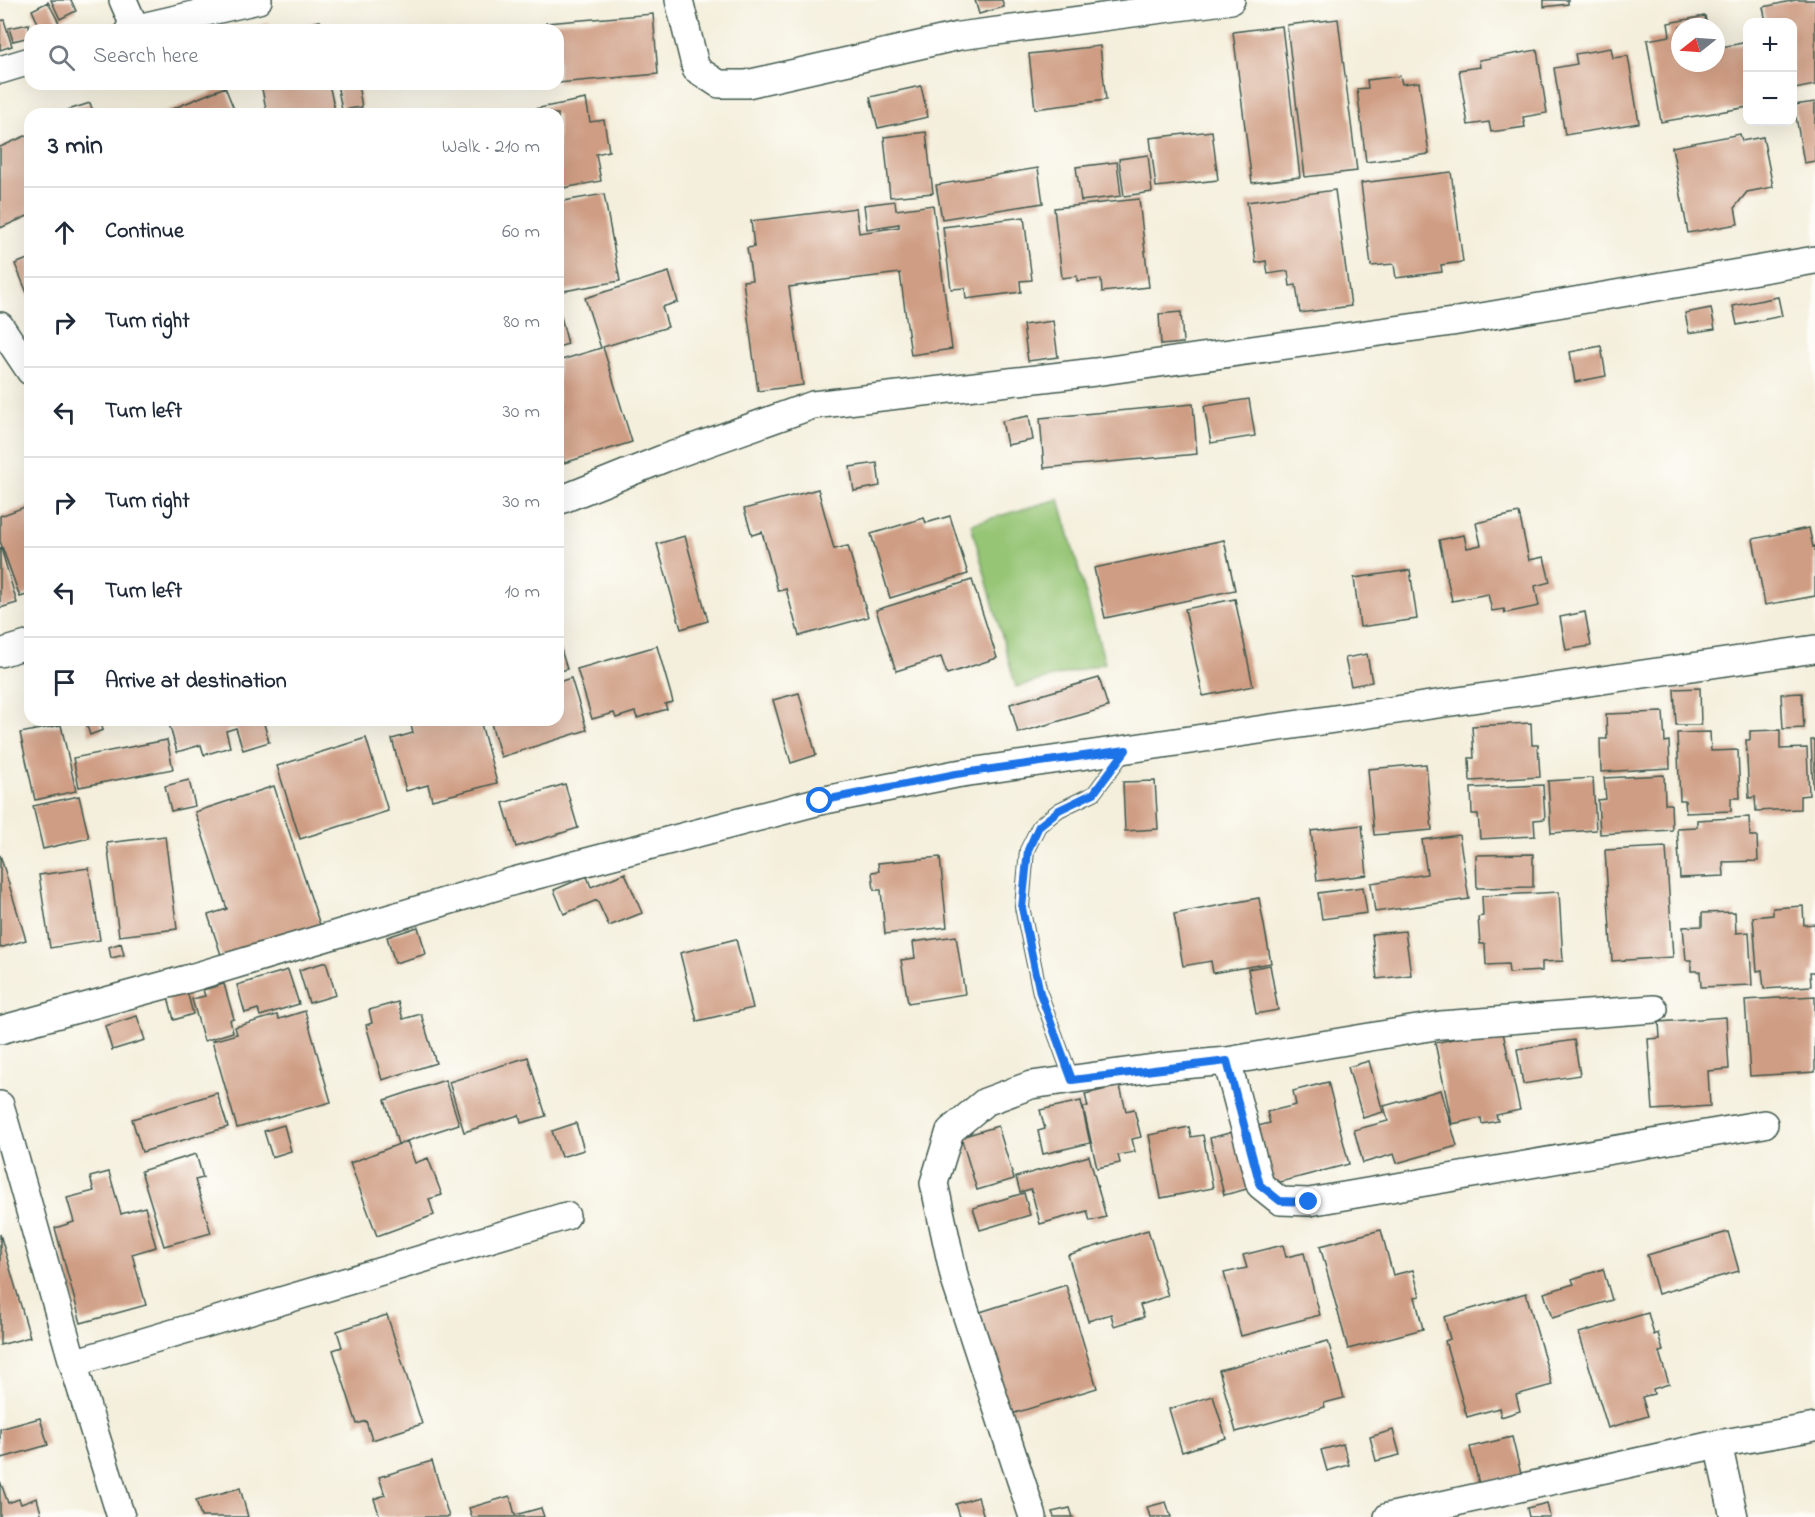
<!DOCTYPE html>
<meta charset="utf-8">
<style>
:root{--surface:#fff;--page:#f2f2f3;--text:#1f2937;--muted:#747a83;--line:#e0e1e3}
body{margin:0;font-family:"Indie Flower",sans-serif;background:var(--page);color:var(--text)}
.controls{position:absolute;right:18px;top:18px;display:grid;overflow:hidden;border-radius:12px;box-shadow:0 6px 24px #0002}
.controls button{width:54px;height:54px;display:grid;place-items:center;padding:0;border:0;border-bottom:2px solid var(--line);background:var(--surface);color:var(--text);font:30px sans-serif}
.compass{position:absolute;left:1671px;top:18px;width:54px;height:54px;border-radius:50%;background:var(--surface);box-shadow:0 6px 24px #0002;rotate:253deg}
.stop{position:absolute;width:18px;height:18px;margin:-14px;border:4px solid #1a73e8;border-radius:50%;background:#fff}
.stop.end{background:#1a73e8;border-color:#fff;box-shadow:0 2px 6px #0008}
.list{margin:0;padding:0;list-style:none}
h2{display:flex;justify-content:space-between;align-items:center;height:78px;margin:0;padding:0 24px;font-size:26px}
h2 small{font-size:20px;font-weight:400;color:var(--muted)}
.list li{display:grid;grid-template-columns:39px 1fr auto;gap:18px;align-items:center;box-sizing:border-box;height:90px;padding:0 24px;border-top:2px solid var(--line)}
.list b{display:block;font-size:22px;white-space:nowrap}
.list em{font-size:20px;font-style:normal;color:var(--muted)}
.icon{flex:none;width:33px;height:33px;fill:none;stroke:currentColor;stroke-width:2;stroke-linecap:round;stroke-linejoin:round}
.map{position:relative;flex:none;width:1815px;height:1517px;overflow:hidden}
.search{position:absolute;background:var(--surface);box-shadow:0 6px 24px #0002;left:24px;top:24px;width:540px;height:66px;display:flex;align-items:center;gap:15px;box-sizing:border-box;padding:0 21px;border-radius:18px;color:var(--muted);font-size:22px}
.panel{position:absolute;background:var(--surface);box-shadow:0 6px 24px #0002;left:24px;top:108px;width:540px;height:618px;border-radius:18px}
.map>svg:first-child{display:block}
</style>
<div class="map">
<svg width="1815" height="1517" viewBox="0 0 1815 1517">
<rect width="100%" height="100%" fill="#fdfcf7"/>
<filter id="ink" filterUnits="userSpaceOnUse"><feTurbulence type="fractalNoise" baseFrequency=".0167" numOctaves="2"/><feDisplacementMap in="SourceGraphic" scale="12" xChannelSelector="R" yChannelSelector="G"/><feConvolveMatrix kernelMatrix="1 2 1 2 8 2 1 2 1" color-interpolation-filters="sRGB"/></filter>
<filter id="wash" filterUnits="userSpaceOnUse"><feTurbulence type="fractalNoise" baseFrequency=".008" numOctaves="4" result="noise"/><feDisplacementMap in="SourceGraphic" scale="24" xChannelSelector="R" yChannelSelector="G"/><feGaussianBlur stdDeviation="1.35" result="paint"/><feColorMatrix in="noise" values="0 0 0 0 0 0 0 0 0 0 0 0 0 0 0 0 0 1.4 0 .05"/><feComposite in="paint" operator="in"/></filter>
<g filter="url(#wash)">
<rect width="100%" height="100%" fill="#f4efdc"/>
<path fill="#95c574" stroke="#5a8154" stroke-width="1.5" d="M1059 499 1105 663 1016 687 971 524Z"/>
<g id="blocks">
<path fill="#cf9d83" d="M51 0H71L76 11 60 19Z
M975 0H1002L1004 7 979 14Z
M1544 0H1568V4L1544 7Z
M1796 0H1815V85L1795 89 1792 81V22H1766L1763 7Z
M48 2 59 23 46 30H41L32 10Z
M653 14 658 74 558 83V30H546V23Z
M1705 16 1707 27H1680V63H1716V48L1748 42V107L1661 122 1647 40 1670 36 1668 23Z
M1338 19 1357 171 1305 177 1287 25Z
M4 20 12 46 0 50V21Z
M320 21 322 30H285L284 29Z
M269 23 271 30H245V29Z
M29 24 30 37 13 41 9 28Z
M1282 26 1300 177 1252 183 1233 32Z
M1100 46 1106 100 1035 109 1029 54Z
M1611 48 1613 58 1628 56 1639 123 1565 135 1554 68 1577 64 1575 54Z
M1537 50 1547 113 1523 117 1525 127 1491 132 1489 122 1468 125 1459 70 1480 67 1479 60Z
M1400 76 1402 84 1419 82 1429 154 1366 162 1357 89 1368 88 1367 80Z
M261 84H329L335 111 320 114H267Z
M337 84H358L362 107 342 110Z
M921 86 928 117 878 128 870 97Z
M225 87 236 114H166L165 112Z
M586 99 590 122 604 120 609 151 596 154 601 181 558 189V114H535L534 109Z
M1815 102V161L1804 163 1794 105Z
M90 103 94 114H66L65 111Z
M1212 131 1218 180 1156 187 1150 138Z
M926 132 933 193 890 197 884 137Z
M30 134V215L0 228V147Z
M1740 134 1742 141 1763 137 1773 187 1747 192 1735 207 1738 224 1688 233 1672 147Z
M1148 155 1152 192 1124 196 1119 159Z
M1117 162 1121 196 1081 201 1076 167Z
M1038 168 1043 203 942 219 936 185Z
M1451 172 1463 262 1441 265 1442 272 1396 278 1394 264 1371 266 1361 183Z
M1335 190 1351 306 1300 313 1296 285 1290 286 1288 271 1268 274 1266 261 1256 263 1247 202Z
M604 194 620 281 558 292V202Z
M1139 199 1149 287 1102 292 1101 279 1077 281V276L1062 278 1054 208Z
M895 201 896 210 933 205 952 349 911 355 900 273 789 287 803 385 758 391 743 281 752 280 747 248 754 247 751 221 856 208 859 233 899 227V224L867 229 864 205Z
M1024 217 1032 280 1020 281 1021 292 966 299 965 288 951 289 943 227Z
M30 258V300L15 264Z
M669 272 678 302 662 307 668 327 603 347 632 442 564 463 561 454 558 455V361L601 348 585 298Z
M1778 297 1782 316 1737 325 1733 306Z
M558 305 568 344 558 347Z
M1711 308 1715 329 1689 333 1685 313Z
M1181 312 1183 343 1161 345 1159 314Z
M1053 321 1058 357 1028 361 1023 325Z
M1601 346 1606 376 1575 382 1570 352Z
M1249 399 1255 436 1211 443 1204 406Z
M1193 404 1197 454 1044 468 1040 418Z
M1029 416 1033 440 1007 445 1002 421Z
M877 463 880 486 854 491 850 467Z
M818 489 834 549 848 546 868 617 799 636 786 589 778 591 762 532 752 535 744 509Z
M30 505V594L20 597 0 541V516Z
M1519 513 1529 560 1544 557 1550 582 1535 586 1539 606 1505 613 1504 609 1492 611 1488 594 1452 601 1439 540 1464 535 1467 548 1481 545 1476 523Z
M950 516 968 574 890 598 871 534 924 518 926 523Z
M1809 528 1813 547 1815 546V596L1765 605 1753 539Z
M685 536 708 621 681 629 657 544Z
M1224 540 1235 590 1105 618 1094 568Z
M1 548 17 603 0 608V549Z
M1410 570 1417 619 1360 627 1354 578Z
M972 580 997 658 947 674 941 657 896 671 876 610Z
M1235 599 1253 686 1203 696 1185 609Z
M1585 612 1591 646 1566 650 1560 617Z
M558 640 567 669 558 672Z
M657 646 673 702 665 704 667 709 637 718 635 712 616 718 614 713 592 719 577 669Z
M1367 654 1372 682 1351 686 1345 658Z
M571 678 587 730 501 757 490 720H558V682Z
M1099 678 1108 707 1018 733 1010 704Z
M1700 688 1701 725H1676L1674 689Z
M799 693 816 755 791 763 773 700Z
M1802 693 1804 728 1783 729 1781 694Z
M1663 712 1665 742 1669 741 1670 768 1601 772 1600 739H1607L1606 714Z
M95 720H100L103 730 90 735 86 723Z
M168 720H263L269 742 243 750 236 728 226 731 230 747 204 755 201 745 177 752Z
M413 720H480L497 783 432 800 428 785 406 791 392 739 413 733 410 721Z
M1531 723 1532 745H1538L1540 777 1470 781 1469 758H1474L1472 726Z
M61 725 76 791 35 800 20 733Z
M1780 730V749L1807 748 1809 795 1800 796V809L1756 811 1755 797 1749 798 1746 740H1750V731Z
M1710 732 1711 751 1738 750 1740 798H1731V811L1686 813 1685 800H1680L1677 733Z
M366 738 388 811 300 839 277 766Z
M167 740 173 769 79 787 73 758Z
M1811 740H1815V788H1813Z
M1426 764 1432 830 1374 835 1368 769Z
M1664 775 1665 804H1671L1672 830 1600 834 1598 800 1606 799 1604 778Z
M1593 778 1596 830 1551 833 1548 781Z
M189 780 195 806 171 811 165 786Z
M1155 781 1158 829 1125 831 1123 782Z
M565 784 578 828 516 847 503 803Z
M1543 785 1545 819 1534 820 1535 836 1480 839 1478 814H1472L1471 788Z
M274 786 322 931 224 964 208 915 227 909 195 812Z
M79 796 89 838 43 849 33 806Z
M1749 817 1750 836H1757L1758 861 1723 862 1724 876 1680 878 1677 828 1697 827V820Z
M1362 825 1367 875 1317 881 1311 831Z
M1459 835 1469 899 1375 912 1371 883 1427 874 1422 840Z
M165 836 177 929 119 936 107 843Z
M1666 847 1673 957 1612 961 1605 850Z
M1533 854V887L1477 888 1476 855Z
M0 855 26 940 0 948Z
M940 857 947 927 885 934 881 890H874L872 872 879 871 878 863Z
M89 868 100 940 50 948 39 875Z
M625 873 642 913 609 926 597 900 564 914 554 890 587 876 591 887Z
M1363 887 1367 913 1322 919 1318 893Z
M1559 892 1563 961 1542 962V971L1509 973 1508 964 1486 965 1485 944H1480L1478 917 1483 916 1482 896Z
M1259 898 1271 963 1213 973 1211 961 1183 966 1174 914Z
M1803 906 1804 925 1815 924V972H1810L1811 986 1764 989 1762 970 1757 971 1753 917 1773 915V908Z
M1735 912 1736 933 1749 932 1752 985 1701 987 1700 971H1691V960H1686L1683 927 1702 926V913Z
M418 927 426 954 395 963 387 937Z
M1405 931 1411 975 1377 979 1372 934Z
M956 936 965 994 908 1003 901 960 915 958 913 942Z
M736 939 753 1008 697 1021 680 953Z
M121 943 124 955 111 958 109 947Z
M326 962 336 995 309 1003 299 970Z
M1270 965 1278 1010 1256 1014 1248 969Z
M288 970 299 1004 260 1016 258 1009 245 1013 237 985Z
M224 984 234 1019 230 1020 233 1032 204 1041 192 999 205 996 203 990Z
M186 987 193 1014 174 1020 167 993Z
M1815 996V1072L1750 1076 1745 1000Z
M398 1002 403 1019 421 1014 436 1063 382 1080 366 1025 372 1023 369 1010Z
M305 1011 331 1102 237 1128 212 1041 237 1034 235 1027 277 1015 279 1019Z
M137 1016 145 1040 112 1050 105 1026Z
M1726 1017 1729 1069 1708 1071 1710 1106 1653 1110 1648 1039 1660 1038 1659 1022Z
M1502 1028 1520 1110 1496 1115 1498 1121 1482 1124 1481 1118 1452 1124 1435 1043Z
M1574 1040 1580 1075 1523 1084 1517 1049Z
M528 1057 546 1116 521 1123 519 1115 464 1132 449 1082Z
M1369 1061 1383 1112 1363 1118 1348 1067Z
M445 1080 459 1124 398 1144 385 1100Z
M1328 1082 1349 1164 1265 1186 1250 1128 1270 1123 1267 1112 1296 1105 1293 1091Z
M1120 1086 1126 1111 1134 1109 1141 1137 1132 1139 1135 1152 1118 1155 1120 1163 1097 1168 1083 1107H1088L1085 1094Z
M1441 1090 1457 1146 1397 1163 1394 1154 1363 1163 1354 1130 1388 1121 1384 1106Z
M217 1093 228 1127 142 1152 132 1119Z
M1081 1101 1090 1143 1043 1154 1038 1131 1045 1129 1040 1110Z
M576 1123 584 1150 561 1157 552 1131Z
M284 1125 291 1151 272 1157 264 1131Z
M998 1126 1014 1179 977 1190 961 1137Z
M1189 1127 1191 1137 1203 1135 1213 1188 1161 1198 1149 1135Z
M1237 1131 1251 1188 1224 1195 1210 1138Z
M407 1141 415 1163 428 1158 442 1195 429 1199 434 1215 377 1236 350 1163Z
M196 1154 203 1178 195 1180 211 1233 164 1246 141 1171Z
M1089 1156 1106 1217 1090 1221 1087 1211 1040 1224 1031 1189 1020 1192 1016 1177Z
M109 1172 121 1214 145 1207 156 1247 132 1254 146 1305 81 1323 55 1228 74 1222 67 1198 94 1191 90 1177Z
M1024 1193 1030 1215 980 1230 973 1208Z
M1148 1230 1168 1296 1140 1305 1144 1317 1114 1326 1111 1314 1088 1321 1068 1255Z
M1381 1230 1393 1275 1413 1270 1420 1296 1415 1297 1423 1329 1348 1349 1320 1246Z
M1728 1232 1739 1271 1658 1294 1647 1255Z
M0 1234 30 1337 0 1345Z
M1283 1245 1286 1257 1304 1253 1320 1315 1241 1336 1224 1273 1247 1268 1243 1255Z
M1603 1269 1612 1300 1552 1318 1544 1293 1574 1284 1572 1279Z
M1066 1285 1097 1388 1008 1415 977 1313Z
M1526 1293 1552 1385 1516 1395 1520 1411 1501 1417 1499 1408 1467 1417 1445 1341 1450 1339 1444 1317Z
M1648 1313 1654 1335 1658 1333 1663 1351 1659 1352 1669 1384 1653 1389 1654 1394 1642 1397 1648 1416 1608 1428 1579 1333Z
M387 1315 422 1424 372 1440 366 1421 357 1424 333 1350 342 1347 337 1331Z
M1328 1341 1344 1398 1324 1403 1325 1407 1236 1432 1219 1370Z
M1213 1396 1226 1438 1182 1452 1169 1409Z
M40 1418 48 1445 2 1458 0 1451V1429Z
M1393 1430 1400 1455 1376 1461 1370 1437Z
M1512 1437 1521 1474 1479 1484 1470 1447Z
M1343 1444 1349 1465 1327 1471 1321 1450Z
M432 1461 449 1517H380L374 1499 385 1495 379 1477Z
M0 1481 8 1503 19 1499 21 1504 37 1498 42 1517H0Z
M240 1488 248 1517H201L196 1500Z
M510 1496 515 1515 541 1508 544 1517H472L469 1508Z
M978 1497 984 1517H960L956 1504Z
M1166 1502 1171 1517H1150L1147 1507Z
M1547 1503 1550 1517H1529L1527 1508Z
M1070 1508 1073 1517H1054L1052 1512Z"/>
</g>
</g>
<g filter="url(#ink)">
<use href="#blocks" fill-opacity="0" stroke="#3f584d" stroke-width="1.5"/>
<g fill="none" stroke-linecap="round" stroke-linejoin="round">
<defs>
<path id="service" d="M1072 1080 1040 993 1022 907 1027 850 1039 826 1059 810 1094 793 1126 750"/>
<path id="minor" d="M123 0 135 28
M679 0 696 69 719 84H747L959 36 1231 0
M129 30 258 0
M0 70 30 61
M0 326 30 371
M558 501 665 458 813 405 1095 372 1452 322 1815 260
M0 653 30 644
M0 1030 187 979 514 881 820 801 956 774 1815 649
M1227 1061 1260 1185 1280 1201 1309 1202 1764 1124
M0 1105 73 1363 121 1517
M73 1363 566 1216
M1718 1444 1734 1517
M1033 1517 955 1280 934 1183 950 1131 985 1102 1031 1085 1161 1067 1227 1061 1441 1025 1654 1009
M1388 1517 1718 1444 1815 1427"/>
</defs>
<use href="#service" stroke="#3f584d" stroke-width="16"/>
<use href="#minor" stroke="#3f584d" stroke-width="30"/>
<use href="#service" stroke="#fff" stroke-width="14"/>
<use href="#minor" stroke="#fff" stroke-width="27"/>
</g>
</g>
<g fill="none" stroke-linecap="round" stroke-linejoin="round" filter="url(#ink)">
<path stroke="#1a73e8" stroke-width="8" d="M820 801 956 774 1126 750 1094 793 1059 810 1039 826 1028 850 1022 908 1040 993 1072 1080 1227 1061 1260 1185 1280 1201 1309 1202"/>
</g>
</svg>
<div class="controls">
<button>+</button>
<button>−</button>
</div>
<svg class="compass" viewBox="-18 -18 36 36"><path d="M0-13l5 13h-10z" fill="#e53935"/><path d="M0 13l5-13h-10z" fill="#747a83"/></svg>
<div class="stop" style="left:820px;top:801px"></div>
<div class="stop end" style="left:1309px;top:1202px"></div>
<div class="search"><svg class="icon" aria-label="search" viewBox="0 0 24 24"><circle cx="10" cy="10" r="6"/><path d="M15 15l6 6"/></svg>Search here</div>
<section class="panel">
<h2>3 min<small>Walk · 210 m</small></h2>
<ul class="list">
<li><svg class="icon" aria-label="ahead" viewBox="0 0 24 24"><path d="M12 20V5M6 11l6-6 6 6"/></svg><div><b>Continue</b></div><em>60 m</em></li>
<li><svg class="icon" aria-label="right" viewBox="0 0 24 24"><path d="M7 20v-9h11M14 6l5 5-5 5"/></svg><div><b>Turn right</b></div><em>80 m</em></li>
<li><svg class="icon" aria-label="left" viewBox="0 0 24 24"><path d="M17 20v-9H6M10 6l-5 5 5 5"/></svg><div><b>Turn left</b></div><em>30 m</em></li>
<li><svg class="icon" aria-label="right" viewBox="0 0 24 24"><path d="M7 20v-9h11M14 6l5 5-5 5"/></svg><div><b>Turn right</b></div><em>30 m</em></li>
<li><svg class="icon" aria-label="left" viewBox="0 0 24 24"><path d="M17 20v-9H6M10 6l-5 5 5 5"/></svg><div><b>Turn left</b></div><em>10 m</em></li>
<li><svg class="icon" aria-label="arrive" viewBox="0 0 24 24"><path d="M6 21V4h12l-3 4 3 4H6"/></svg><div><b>Arrive at destination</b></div></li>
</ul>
</section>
</div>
